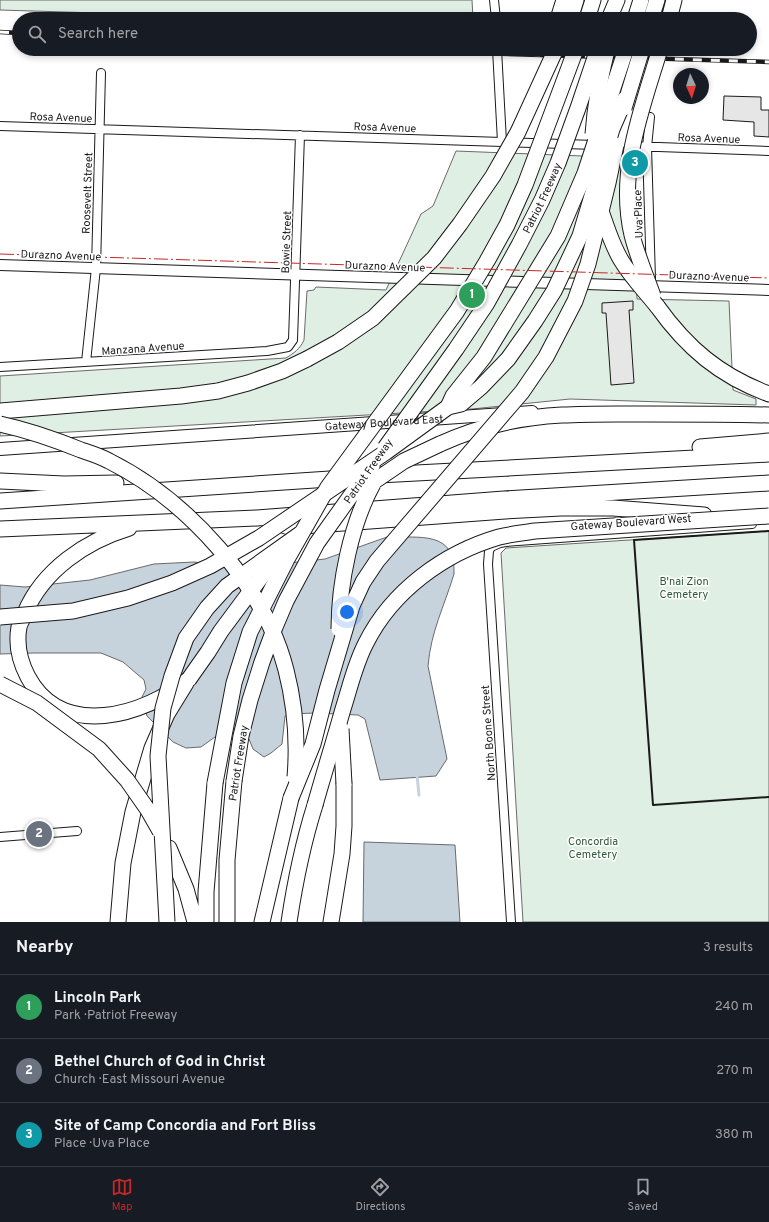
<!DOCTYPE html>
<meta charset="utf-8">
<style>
:root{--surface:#171b24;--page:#242831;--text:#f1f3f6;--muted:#9ea1a6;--line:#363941;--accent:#c62828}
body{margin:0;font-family:Overpass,sans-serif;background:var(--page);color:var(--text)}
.compass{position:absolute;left:673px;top:68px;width:36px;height:36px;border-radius:50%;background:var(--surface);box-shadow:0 2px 6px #0003;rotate:176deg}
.you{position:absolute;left:347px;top:612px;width:14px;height:14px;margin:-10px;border:3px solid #fff;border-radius:50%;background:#1a73e8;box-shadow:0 0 0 6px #1a73e833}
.badge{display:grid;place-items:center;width:26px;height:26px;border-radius:50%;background:var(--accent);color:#fff;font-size:13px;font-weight:700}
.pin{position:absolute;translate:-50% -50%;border:2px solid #fff;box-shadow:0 1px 4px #0006}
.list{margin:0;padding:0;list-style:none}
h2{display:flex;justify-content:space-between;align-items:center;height:52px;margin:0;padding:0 16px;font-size:17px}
h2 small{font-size:13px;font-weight:400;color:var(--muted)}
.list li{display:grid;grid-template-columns:26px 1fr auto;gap:12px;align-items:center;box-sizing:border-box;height:64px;padding:0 16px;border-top:1px solid var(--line)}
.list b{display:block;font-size:15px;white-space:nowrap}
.list p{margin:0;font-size:13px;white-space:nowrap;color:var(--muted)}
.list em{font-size:13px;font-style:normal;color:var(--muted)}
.icon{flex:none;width:22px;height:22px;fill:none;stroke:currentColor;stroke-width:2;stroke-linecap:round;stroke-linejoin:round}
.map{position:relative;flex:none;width:769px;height:922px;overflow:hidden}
.search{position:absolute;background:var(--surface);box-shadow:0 2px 6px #0003;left:12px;right:12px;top:12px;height:44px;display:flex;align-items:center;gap:10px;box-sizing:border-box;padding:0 14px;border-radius:22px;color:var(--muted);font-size:15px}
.sheet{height:244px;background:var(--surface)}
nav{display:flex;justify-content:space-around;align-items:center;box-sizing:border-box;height:56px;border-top:1px solid var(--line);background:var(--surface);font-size:11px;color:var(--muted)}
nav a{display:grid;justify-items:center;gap:2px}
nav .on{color:var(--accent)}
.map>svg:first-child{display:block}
</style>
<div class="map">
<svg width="769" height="922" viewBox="0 0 769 922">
<rect width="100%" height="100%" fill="#fff"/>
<path fill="#e0efe3" stroke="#6a6a6a" d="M0 0H472L473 19H292L0 10Z
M456 151 633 158 632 197 637 299 729 301 733 390 756 399V405L570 399 472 409 0 436V376L286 358C294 353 300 349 304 340L307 291 314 290 316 287 386 290 421 214 433 206Z
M769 531V922H523L501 553 506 548Z"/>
<path fill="#c6d2dc" stroke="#6a6a6a" d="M387 537C419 538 456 530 454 574 444 607 431 631 428 666L447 759 436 776 380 780 365 719 358 715 315 713 291 714 285 716 282 744 271 753 264 757 253 749 249 739 232 732 215 737 201 747 186 748 173 742 147 716 142 697 146 689 144 680 123 662 101 653H34L0 654V585L25 587 90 580 154 564 194 562 244 568 325 559Z
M364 842 455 845 460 922H363Z"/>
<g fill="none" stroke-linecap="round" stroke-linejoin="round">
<path stroke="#c6d2dc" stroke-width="3" d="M417 775 419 795"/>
</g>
<path fill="#e6e6e6" stroke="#1a1a1a" d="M724 96 761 97V110H769V137L754 136V122L723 120Z
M633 301V310H629L634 383 611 385 606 313H602V303Z"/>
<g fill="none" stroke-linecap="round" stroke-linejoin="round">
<defs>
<path id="minor" d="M494 0 496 19
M497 49 502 142
M650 117 647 147 651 279
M0 126 596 145
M630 146 769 151
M86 362 96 268 101 73
M0 367 267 351 288 347 293 340 300 135
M0 837 77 831
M511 922 488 564 489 551 491 547 500 543 506 542 752 524"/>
<path id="tertiary" d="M0 265 769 290"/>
<g id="secondary">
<path id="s1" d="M0 449 532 412"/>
</g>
<path id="motorway" d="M558 19 564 0
M570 19 576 0
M587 19 593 0
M609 19 617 0
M635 19 641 0
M651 19 657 0
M669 19 674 0
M657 306C687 348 720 376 769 394
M0 411 181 396 218 391 248 383 282 371 307 359
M440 444C458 436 476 429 495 425 544 412 597 414 647 414 688 414 728 414 769 415
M700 447 769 441
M379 475 769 454
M0 481 64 484 116 483
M0 501 345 478
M270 521 289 527 505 511 561 508H613L704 515
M129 528C86 541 43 570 25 613 23 618 20 623 19 627 16 644 20 662 28 677 62 740 144 716 189 679
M0 529 257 518 504 499 769 483
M169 848 186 889 195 922
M118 922 123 863 133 812 152 748 167 714 186 683
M206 922V892L215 783
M227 922V860L234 781
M262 922 291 798
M289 922C295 882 303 843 315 805
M331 922 342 854 344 826V784"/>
</defs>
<use href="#minor" stroke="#1a1a1a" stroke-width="10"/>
<use href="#tertiary" stroke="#1a1a1a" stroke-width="12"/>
<use href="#secondary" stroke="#1a1a1a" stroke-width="14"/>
<use href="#motorway" stroke="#1a1a1a" stroke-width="17"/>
<use href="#minor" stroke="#fff" stroke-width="8"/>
<use href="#tertiary" stroke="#fff" stroke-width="10"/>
<use href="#secondary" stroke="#fff" stroke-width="12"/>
<use href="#motorway" stroke="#fff" stroke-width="15"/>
<defs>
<path id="rail" d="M0 32 19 33
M351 49 769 62"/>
</defs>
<use href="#rail" stroke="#1a1a1a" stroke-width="4.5"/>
<use href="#rail" stroke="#fff" stroke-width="3" stroke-dasharray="9" stroke-linecap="butt"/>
<defs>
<g id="motorway-bridge">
<path d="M624 108 642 49"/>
<path d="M593 134C595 105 600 78 607 50"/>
<path d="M601 211C607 228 612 245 621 260 631 277 645 291 657 306"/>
<path d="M653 296C646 276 637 255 632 235 617 171 642 109 660 49"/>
<path d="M307 359 338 342 373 318 434 258 460 224 493 176 518 132 556 49"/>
<path d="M448 407 453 396 484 357 558 236 585 173 626 49"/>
<path d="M0 424C28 430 54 439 81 450 90 453 100 456 109 461 187 500 264 584 286 670 295 705 298 741 295 777"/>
<path id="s2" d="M385 448 456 349 487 303 519 245 542 200 558 163 578 108 598 49"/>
<path d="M357 493 404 461 440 444"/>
<path d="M0 617 73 611 128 598 172 583 210 566 259 538 386 452 448 407 461 404 481 387 508 359 535 321 554 291 580 236 612 129 625 99"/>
<path d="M339 629C339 583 351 524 373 484"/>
<path d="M189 679 208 652 221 631 279 553"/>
<path d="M0 684 37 703 99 749 127 780 148 810 160 831"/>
<path d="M341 729 344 784"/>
<path d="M234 781 241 736 250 700 262 662 275 627 286 601 317 543 372 466"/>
<path d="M215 783 234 683 250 632 287 559 328 487 457 311 487 261 507 225 525 185 576 49"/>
<path d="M291 798 313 744 327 690 352 606 363 582 377 561 522 392 546 357 575 301 588 264 608 183 616 145"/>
<path d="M315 805C324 773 334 741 343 709 350 687 355 664 366 643 392 591 444 553 499 537 511 534 523 533 535 531L769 516"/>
<path d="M167 922 158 756 163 708 172 676 186 638 207 608 227 586 300 534"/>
</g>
</defs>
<use href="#motorway-bridge" stroke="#1a1a1a" stroke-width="17" stroke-linecap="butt"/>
<use href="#motorway-bridge" stroke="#fff" stroke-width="15"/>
<path stroke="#1a1a1a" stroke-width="2" d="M769 531 634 540 653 805 769 797"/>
<path stroke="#c62828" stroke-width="1" stroke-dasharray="14 3 2 3" stroke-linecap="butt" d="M0 254 769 278"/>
</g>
<g text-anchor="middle" stroke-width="3" stroke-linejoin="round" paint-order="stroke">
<g font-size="11" fill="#1a1a1a" stroke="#fff">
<text transform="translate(61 117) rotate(2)" y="4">Rosa Avenue</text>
<text transform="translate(385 127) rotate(2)" y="4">Rosa Avenue</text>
<text transform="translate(709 138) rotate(2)" y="4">Rosa Avenue</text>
<text transform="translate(87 193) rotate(-88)" y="4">Roosevelt Street</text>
<text dy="4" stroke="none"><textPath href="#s2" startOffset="296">Patriot Freeway</textPath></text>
<text transform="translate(638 214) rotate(-92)" y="4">Uva Place</text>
<text transform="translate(286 242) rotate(-88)" y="4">Bowie Street</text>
<text transform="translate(61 255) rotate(2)" y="4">Durazno Avenue</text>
<text transform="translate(385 266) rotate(2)" y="4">Durazno Avenue</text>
<text transform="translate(709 276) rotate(2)" y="4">Durazno Avenue</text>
<text transform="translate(143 348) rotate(-4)" y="4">Manzana Avenue</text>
<text dy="4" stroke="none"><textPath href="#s1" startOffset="385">Gateway Boulevard East</textPath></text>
<text transform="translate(368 471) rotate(-55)" y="4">Patriot Freeway</text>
<text transform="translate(631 522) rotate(-4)" y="4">Gateway Boulevard West</text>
<text transform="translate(488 733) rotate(-94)" y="4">North Boone Street</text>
<text transform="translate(238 763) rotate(-81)" y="4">Patriot Freeway</text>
</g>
<g font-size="11" fill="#2b5a34" stroke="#fff">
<text x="684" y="585">B'nai Zion<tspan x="684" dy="13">Cemetery</tspan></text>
<text x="593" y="845">Concordia<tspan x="593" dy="13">Cemetery</tspan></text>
</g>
</g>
</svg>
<svg class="compass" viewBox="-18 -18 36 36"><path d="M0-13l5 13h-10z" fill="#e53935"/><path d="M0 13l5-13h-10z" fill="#9ea1a6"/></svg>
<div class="you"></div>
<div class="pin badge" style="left:472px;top:295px;background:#2e9e5b">1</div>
<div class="pin badge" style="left:39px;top:834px;background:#6b7280">2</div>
<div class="pin badge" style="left:635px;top:163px;background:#0f9aa8">3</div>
<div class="search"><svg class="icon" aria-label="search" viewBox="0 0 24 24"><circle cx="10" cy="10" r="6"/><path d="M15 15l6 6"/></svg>Search here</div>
</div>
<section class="sheet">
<h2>Nearby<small>3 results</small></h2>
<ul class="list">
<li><span class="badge" style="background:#2e9e5b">1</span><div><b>Lincoln Park</b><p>Park · Patriot Freeway</p></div><em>240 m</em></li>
<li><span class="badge" style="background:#6b7280">2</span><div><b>Bethel Church of God in Christ</b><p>Church · East Missouri Avenue</p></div><em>270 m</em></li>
<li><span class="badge" style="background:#0f9aa8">3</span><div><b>Site of Camp Concordia and Fort Bliss</b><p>Place · Uva Place</p></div><em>380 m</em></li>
</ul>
</section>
<nav>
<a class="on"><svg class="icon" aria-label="map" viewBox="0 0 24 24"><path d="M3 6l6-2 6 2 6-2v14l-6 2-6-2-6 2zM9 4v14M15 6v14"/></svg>Map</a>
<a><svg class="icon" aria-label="directions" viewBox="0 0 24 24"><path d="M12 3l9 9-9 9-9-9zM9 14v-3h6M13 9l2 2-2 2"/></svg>Directions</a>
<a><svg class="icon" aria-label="saved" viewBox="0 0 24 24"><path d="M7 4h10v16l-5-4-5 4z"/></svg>Saved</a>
</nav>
